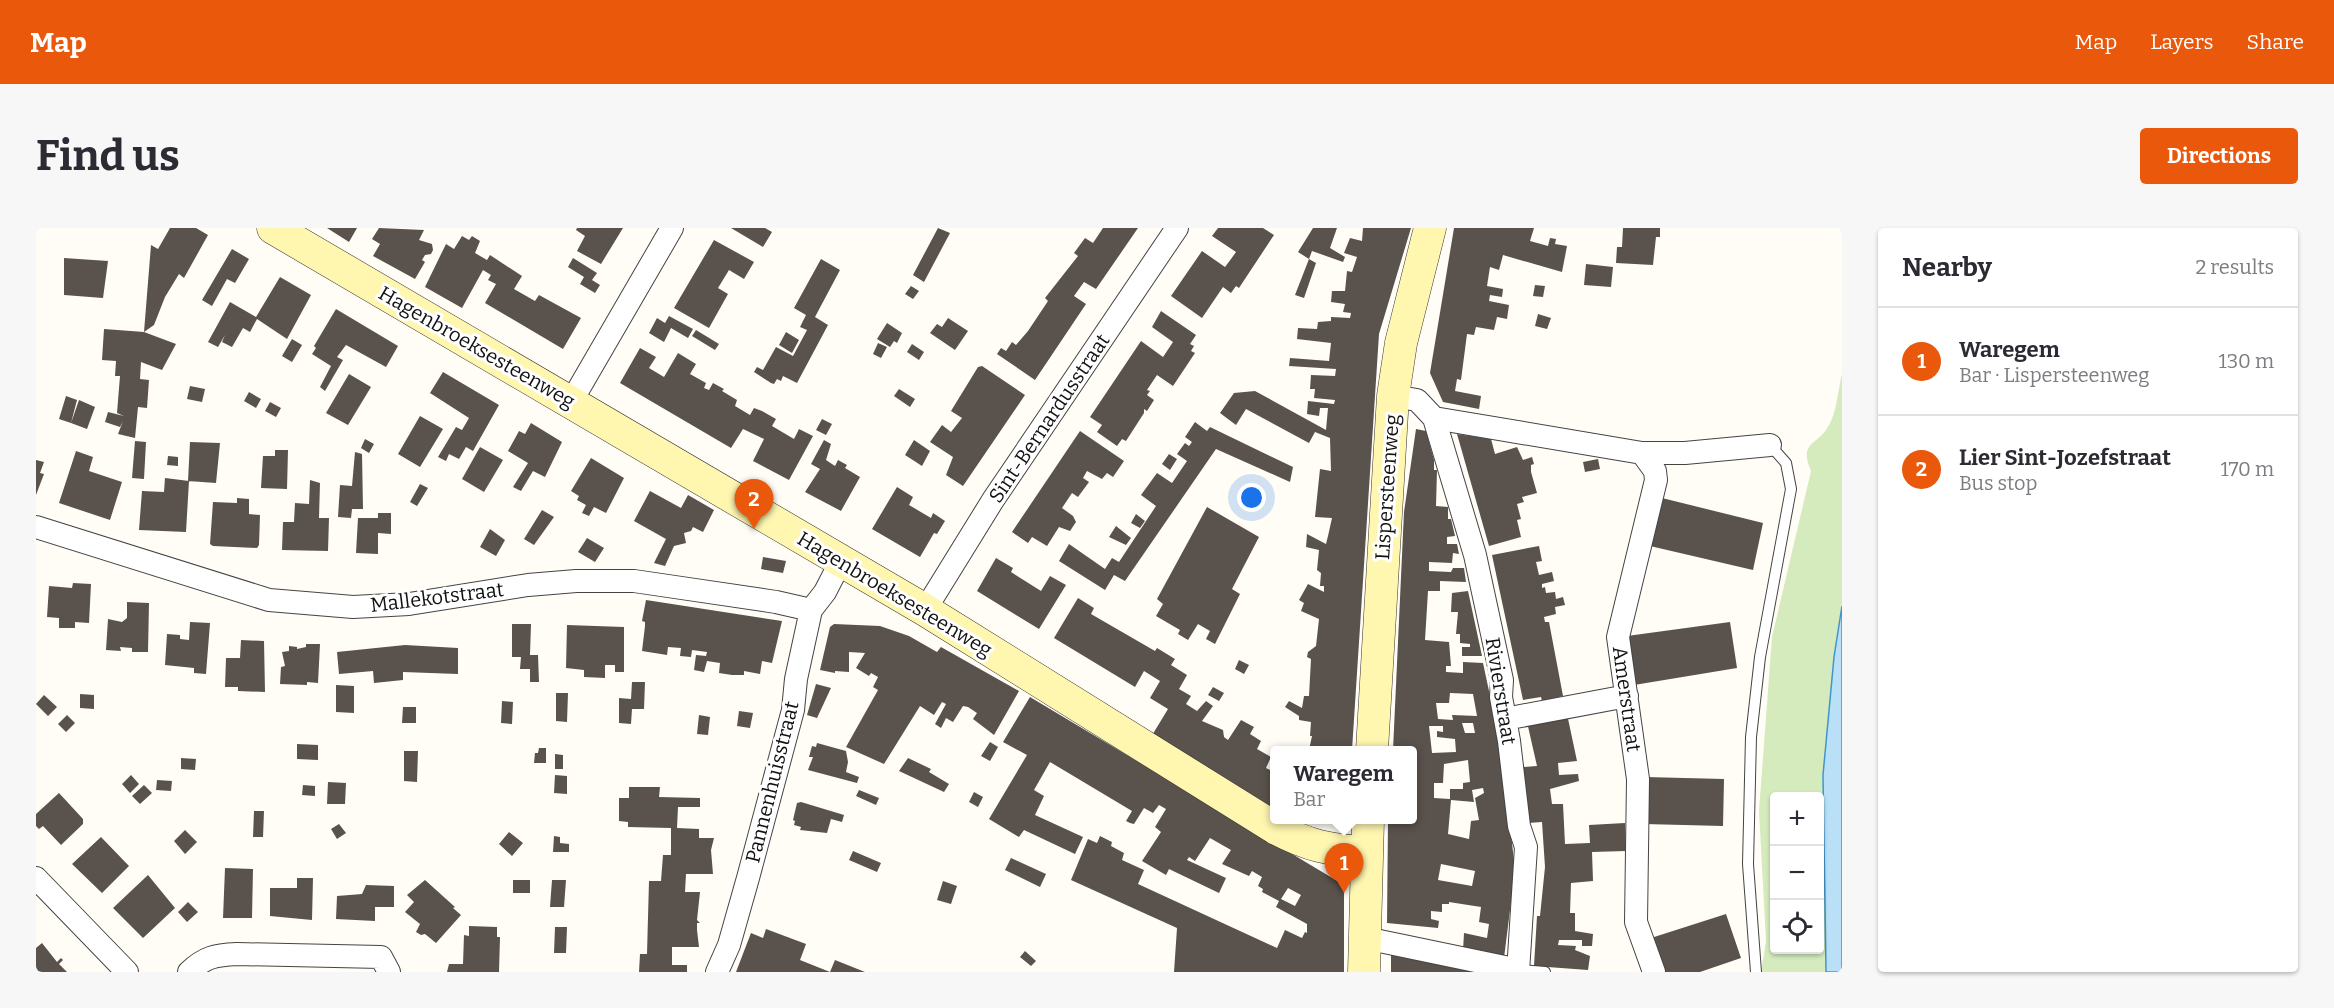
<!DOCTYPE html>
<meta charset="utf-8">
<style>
:root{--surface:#fff;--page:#f7f7f7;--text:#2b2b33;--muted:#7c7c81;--line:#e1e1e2;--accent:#ea580c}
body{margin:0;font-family:Bitter,serif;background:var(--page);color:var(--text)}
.controls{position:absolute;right:18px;bottom:18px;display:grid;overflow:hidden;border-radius:6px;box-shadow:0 2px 4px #0004}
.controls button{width:54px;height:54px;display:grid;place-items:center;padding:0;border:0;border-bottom:2px solid var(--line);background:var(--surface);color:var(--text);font:30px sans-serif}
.you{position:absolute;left:1216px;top:270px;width:21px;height:21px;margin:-15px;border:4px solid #fff;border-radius:50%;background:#1a73e8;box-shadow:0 0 0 9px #1a73e833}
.badge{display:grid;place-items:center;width:39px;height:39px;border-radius:50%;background:var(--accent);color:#fff;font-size:20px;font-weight:700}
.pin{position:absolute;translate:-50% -50px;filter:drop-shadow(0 2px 3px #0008)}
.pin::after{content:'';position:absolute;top:32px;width:21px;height:18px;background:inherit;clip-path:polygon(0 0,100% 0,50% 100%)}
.popup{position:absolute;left:1234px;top:518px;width:147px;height:78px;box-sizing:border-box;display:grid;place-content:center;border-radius:6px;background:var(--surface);filter:drop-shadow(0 2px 4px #0005);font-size:20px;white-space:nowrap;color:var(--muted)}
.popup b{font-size:22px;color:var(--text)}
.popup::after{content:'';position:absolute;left:50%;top:100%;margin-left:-12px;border:12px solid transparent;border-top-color:var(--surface)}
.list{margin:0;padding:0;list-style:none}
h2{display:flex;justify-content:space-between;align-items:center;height:78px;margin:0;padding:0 24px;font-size:26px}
h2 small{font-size:20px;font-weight:400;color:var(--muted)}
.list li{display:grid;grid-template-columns:39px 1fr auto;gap:18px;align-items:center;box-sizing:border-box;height:108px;padding:0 24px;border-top:2px solid var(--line)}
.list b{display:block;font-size:22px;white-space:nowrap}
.list p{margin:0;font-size:20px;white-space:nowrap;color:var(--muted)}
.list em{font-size:20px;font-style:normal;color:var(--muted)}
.icon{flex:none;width:33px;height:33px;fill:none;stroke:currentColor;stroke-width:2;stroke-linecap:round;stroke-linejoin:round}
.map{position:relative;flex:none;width:1806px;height:744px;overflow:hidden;border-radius:6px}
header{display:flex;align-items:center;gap:36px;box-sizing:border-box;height:84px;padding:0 30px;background:var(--accent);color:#fff}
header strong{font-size:28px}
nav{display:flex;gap:33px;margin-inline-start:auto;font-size:21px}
.intro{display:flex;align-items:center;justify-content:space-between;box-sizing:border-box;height:144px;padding:0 36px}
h1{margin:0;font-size:42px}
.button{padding:15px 27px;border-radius:6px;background:var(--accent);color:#fff;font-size:21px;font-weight:700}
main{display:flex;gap:36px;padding:0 36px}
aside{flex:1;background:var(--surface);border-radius:6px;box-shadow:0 2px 4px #0004}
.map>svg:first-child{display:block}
</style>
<header>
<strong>Map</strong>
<nav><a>Map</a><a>Layers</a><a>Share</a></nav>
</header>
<div class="intro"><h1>Find us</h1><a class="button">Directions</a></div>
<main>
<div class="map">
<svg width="1806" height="744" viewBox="0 0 1806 744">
<rect width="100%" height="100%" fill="#fffdf5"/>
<path fill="#d5ebbd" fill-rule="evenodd" d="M1806 146V378L1798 429 1787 547 1790 744H1725L1730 713 1723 583 1736 409 1775 243C1762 213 1782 218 1793 197 1801 184 1802 161 1806 146ZM1738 568H1784V722H1738Z"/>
<path fill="#b9e0f7" stroke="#3f96cf" stroke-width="1.5" d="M1806 378V744H1790L1787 547 1798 429Z"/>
<path fill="#5a524d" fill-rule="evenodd" d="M134 0H160L172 7 148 50 143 46 129 69 118 97 108 104 115 17 122 21Z
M291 0H321L313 14Z
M343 0 388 2 383 12 396 16 397 22 395 26 389 27 386 32 389 34 379 51 337 28 344 16 336 11Z
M541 0H587L565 36 541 23 549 8 540 2Z
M695 0H729L736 4 727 19Z
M902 0 914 5 888 54 877 47Z
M1067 0H1102L1060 61 1048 54 1038 68 1050 76 999 152 961 126 965 120 970 123 976 114 980 117 992 103 1012 73 1009 70 1042 28 1038 25 1049 10 1057 15Z
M1182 0H1227L1238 7 1203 60 1200 58 1195 65 1187 59 1166 90 1135 68 1166 23 1189 39 1195 31 1200 24 1176 8Z
M1277 0H1301L1294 20 1309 29 1307 34 1276 23 1273 31 1280 35 1268 70 1259 67 1273 31 1262 24Z
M1327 0H1375L1343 106 1316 522H1273L1276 508H1274L1275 494 1263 492V488L1249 479 1253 473 1266 480 1268 468H1273L1275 431 1271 429 1272 424 1280 418 1283 391 1265 383 1268 375 1263 372 1272 356 1288 364V358H1284L1285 345 1281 342 1283 322 1270 319 1271 306 1290 316 1292 308 1296 290 1279 289 1284 241 1295 243 1294 210 1279 204 1273 215 1210 181 1200 197 1184 185 1198 165 1219 163 1290 202 1292 180H1284L1283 188 1271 186 1272 173 1298 176 1299 172 1278 170 1279 161H1274L1275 147 1299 148 1300 141 1253 138 1254 130 1293 133 1295 115 1261 111 1262 100 1281 101 1282 94 1295 93V89L1314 90 1315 85 1307 84 1309 76 1295 74 1296 63H1309L1311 43 1316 44 1321 29 1308 25 1314 10 1326 13Z
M1418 0H1498L1494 13 1512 18 1514 10 1520 11 1519 16 1531 18 1526 44 1467 27 1463 42 1454 39 1451 58 1467 61 1466 69 1454 67 1453 73 1473 77 1471 91 1461 89 1458 102 1440 99 1438 107 1431 106 1425 152 1421 151 1419 163 1445 168 1443 181 1407 174 1394 145Z
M1587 0H1624V9H1620L1617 37 1580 35 1581 19H1586Z
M426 8 433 12 436 8 444 13 439 25 451 32 454 27 486 48 478 61 499 73 503 67 545 90 527 121 449 75 460 56 452 52 455 47 447 42 426 80 389 59 410 16 418 21Z
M678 12 718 34 708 51 693 42 682 60 692 66 673 100 638 80Z
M196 21 213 31 199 55 191 51 176 78 166 72Z
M28 30 72 33 67 70 28 67Z
M537 30 561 45 556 52 564 57 559 65 544 56 548 49 532 39Z
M785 31 804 42 779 89 792 97 761 155 747 148 745 153 741 151 738 156 735 155 718 144 721 139 727 142 740 119 757 128 771 102 764 99 770 87 758 80Z
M1550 36 1577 39 1575 59 1548 57Z
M244 49 275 67 251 111 221 91 214 104 207 100 196 119 186 114 189 107 182 119 172 114 194 74 220 89Z
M1499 57 1509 58 1507 69 1497 68Z
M875 58 883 63 877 71 869 66Z
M300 81 362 118 350 139 310 117 301 129 307 132 289 163 284 159 295 138 276 126 280 120 278 118Z
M1125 83 1160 107 1154 116 1158 118 1155 123 1159 125 1137 158 1121 147 1111 162 1114 163 1111 167 1118 172 1111 183 1108 181V185L1090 213 1086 211 1081 218 1061 204 1066 197 1054 189 1105 113 1127 129 1137 114 1116 99Z
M1502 86 1515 90 1511 101 1499 98Z
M633 88 657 101 652 110 635 100 628 114 613 105 621 90 629 95Z
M912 90 932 103 919 122 894 105 901 96 906 99Z
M851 95 866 105 861 115 858 113 854 119 841 111Z
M68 101 108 104 140 116 126 142 105 134 104 151 113 152 111 180 102 179 99 210 82 206 87 193 84 199 69 194 72 184 88 188 81 185 84 148H79L80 133 66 132Z
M660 102 683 116 679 122 656 108Z
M750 104 763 112 756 125 743 117Z
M256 111 266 117 256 134 246 128Z
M842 115 851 119 845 130 837 126Z
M876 116 888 124 883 132 871 124Z
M604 120 620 129 613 140 628 149 642 125 660 136 654 146 670 155 668 160 673 162 677 155 688 161 686 163 701 172 699 178 714 187 718 180 726 183 740 191 736 198 758 211 763 201 777 208 753 252 717 233 728 211 707 201 695 220 584 155Z
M946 138 989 167 927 258 910 247 917 229 894 214 906 197 915 204 926 190 915 183 942 139Z
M407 144 463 177 437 223 430 219 423 231 413 226 410 233 402 229 420 199 426 202 433 190 394 165Z
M313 146 335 159 312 197 290 185Z
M154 158 169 161 166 174 151 171Z
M863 161 879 171 874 179 858 168Z
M213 164 225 171 220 180 208 173Z
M30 168 41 172 35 195 23 191Z
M43 172 59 179 51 201 35 195Z
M234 174 245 180 240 189 229 183Z
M384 188 407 201 384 239 362 226Z
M786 191 796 196 790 207 780 202Z
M1159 194 1171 203 1174 199 1257 239 1254 254 1180 221 1089 353 1078 347 1069 362 1023 333 1033 316 1069 341 1076 330 1083 334 1120 278 1105 267 1121 245 1136 255 1151 233 1141 226 1149 215 1153 218 1156 214 1149 209Z
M495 195 526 214 509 249 497 243 485 263 477 259 492 235 472 223 483 203 489 206Z
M1380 201 1390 203 1398 232V242H1401L1400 278 1412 279V291H1415L1419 308 1411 309V316H1421L1423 326 1417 325 1416 335 1393 334V343L1415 344 1417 340H1428L1430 354 1404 353V363H1392L1389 412 1413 414 1415 438H1410V444L1427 445V434L1447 435 1466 524 1479 642 1468 730 1427 723 1428 705 1451 710 1453 696 1443 694 1445 679 1413 674V676H1406V684L1395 683V691L1403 693 1402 700 1351 695 1352 592H1377V522H1357L1368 284ZM1414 465 1437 466 1441 488 1416 487 1417 492 1402 491 1400 475H1413ZM1426 495H1437L1439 505H1429ZM1393 498H1407V504L1401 503V509L1419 511 1420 524 1396 525ZM1432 532 1434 554 1427 555V561H1414V571L1398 570V555H1407L1408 536ZM1447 560 1448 565 1439 570 1443 592 1435 593 1433 611 1412 606 1415 572 1438 574 1436 562ZM1405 636 1439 643 1436 658 1402 652Z
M1044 203 1088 233 1077 249 1071 245 1066 251 1051 243 1047 250 1053 254 1042 269 1036 265 1026 280 1037 288 1040 294 1034 303 1023 299 1011 318 996 309 992 315 976 304Z
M1421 206 1455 211 1459 226 1481 219 1487 232 1496 229 1498 236 1495 237V244L1501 265 1486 269 1488 274 1481 276 1485 291 1481 292 1485 309 1453 318Z
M329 211 338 216 333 225 325 220Z
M788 212 795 216 790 232 799 238 802 232 811 237 809 240 824 249 805 283 769 264 784 241 775 236Z
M878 212 894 223 886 238 869 227Z
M99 213 110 214 108 251 96 250Z
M154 214 184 215 180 255 152 253Z
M444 219 467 232 448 264 426 251Z
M239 222H252L251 261 225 260 227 228H239Z
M40 223 57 229 53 243 86 254 74 292 23 275Z
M319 224 326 226 327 281H316L315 290 302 289 304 257 316 258Z
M1133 226 1141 231 1134 242 1126 236Z
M132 228 142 229V238L131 237Z
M555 230 588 250 570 285 558 279 553 288 546 285 550 277 541 272 543 268 535 263Z
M1562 231 1564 241 1549 244 1547 234Z
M0 232 8 234 4 245 8 246 0 267Z
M129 250 153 253 150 304 103 302 106 263 128 264Z
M274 252 284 255 283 290H293L292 323 246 322 247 294H258L259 275 273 276Z
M384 256 392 260 381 278 374 274Z
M861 259 877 269 873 277 895 290 897 285 909 293 901 306 898 305 884 329 836 301Z
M614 263 645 280 652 267 678 282 667 304 657 299 655 303 648 305 650 315 638 318 629 338 618 335 630 311 598 293Z
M201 270 213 271V286L224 287 223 317 221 320 177 318 174 316 177 274 201 275Z
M1626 270 1727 295 1717 342 1614 318Z
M1171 279 1223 309 1196 361 1204 366 1179 416 1170 411 1174 403 1162 396 1152 412 1142 406 1144 402 1120 388 1127 376 1121 371Z
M506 282 518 289 498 317 488 311Z
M342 285H355V306L342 305V326L320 325 322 290H342Z
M1100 286 1109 293 1104 300 1095 295Z
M1080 298 1095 310 1090 317 1073 309Z
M454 301 469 312 460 328 444 319Z
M551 310 568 320 559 334 542 324Z
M1503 318 1506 333 1500 334 1503 347 1516 344 1518 353 1506 356V360L1509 359 1510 365 1519 364 1520 371 1527 369 1529 377 1519 379 1520 386 1508 389 1509 394H1513L1527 468 1506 473 1505 469 1487 472 1456 327Z
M727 329 750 333 747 345 725 341Z
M960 330 977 340 975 344 1005 363 1014 348 1030 357 1003 401 941 363Z
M37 355 55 356 53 395 39 394V400H23V390L11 389 13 358 36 360Z
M1432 363 1440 400 1446 428H1426V419H1434V416L1424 415V406H1420L1422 384H1415L1416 365Z
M1042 370 1058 380 1055 386 1119 423 1121 420 1139 431 1135 437 1151 447 1143 461 1155 468 1150 476 1161 483 1170 473 1177 478 1166 493 1187 502 1188 509 1192 512 1205 492 1218 499 1214 506 1225 513 1221 521 1235 529 1230 540 1234 542 1239 535V587L1115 509 1132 481 1114 470 1124 453 1108 443 1099 459 1018 410Z
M610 372 746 393 736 435 726 433 724 446 708 443V447H696L683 445 684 435 671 433 668 444 658 442 660 427 670 428 671 424 656 422 655 429 644 428 645 420 632 419 631 427 606 423 609 398V394L606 393Z
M91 374 113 375 112 424H96V420L84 419 85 423 70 422 72 391 86 394 91 390Z
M154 394 174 395 170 446 158 445V440L129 437 131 406 144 407V411L153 412Z
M1694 394 1701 440 1598 457 1591 408Z
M476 396H495L494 427H502L503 454H494V441H484L485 429H476Z
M798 396 844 398 873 408 901 424 905 419 983 463 958 507 937 491 941 485 932 479 927 478 917 494 910 490 905 500 899 496 910 476 906 474 898 487 884 478 848 536 810 519 842 462 837 459 842 449 835 445 833 448 820 440 829 425 813 424V444L799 443V445L784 442 794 399Z
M531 397 588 399V444H579V437H569V450L548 449V442L530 440Z
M205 412 228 413 229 464 202 463V459H189L190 430H204Z
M270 416H284L282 455 271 454V457L244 456 245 439 249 438 246 424 253 423V418L261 419V421L270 419Z
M369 417 422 420V446L367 444V452L338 455 337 443 303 446 301 424Z
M1203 432 1213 437 1208 446 1199 441Z
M596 454H609L608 481H596L595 496 583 495V470L595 471Z
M780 456 795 460 781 490 771 487Z
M300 457 318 458V485L300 484Z
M1177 459 1188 465 1183 473 1172 467Z
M520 465H532L531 494 520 493Z
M44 466 58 467V481L44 480Z
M8 467 21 479 12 488 0 476Z
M994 469 1308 657V744H1138L1141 700 1035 652 1052 611 1061 615 1064 608 1076 614 1075 618 1088 625 1086 632 1108 642 1102 656 1241 720 1249 702 1266 710 1269 704 1271 705V696L1240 679 1243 673 1226 664 1227 661 1222 658 1226 649 1216 643 1213 648 1186 636 1195 622 1174 610 1159 633 1153 629 1151 632 1190 650 1183 665 1133 641 1130 647 1106 633 1125 604 1119 599 1130 581 1123 577 1117 585 1108 580 1098 596 1094 595 1090 593 1096 583 1014 534 998 562 1008 568 999 587 1047 609 1039 626 988 602 983 609 953 591 991 527 967 514ZM1252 660 1265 667 1259 678 1245 671Z
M466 473 477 474 476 496 465 495Z
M367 479H380V495H366Z
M703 483 717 485 714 500 701 498Z
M1531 486 1541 533 1522 535 1523 547 1542 546 1543 553 1514 561 1516 576H1527L1529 616 1554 615 1553 597 1589 595 1590 623 1556 624 1557 653 1535 655 1534 685H1539V703L1557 706 1556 718H1546V712H1523L1522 717 1540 718 1539 722 1554 728 1552 742 1498 738 1501 688H1504L1509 639 1506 594 1492 595 1487 539 1501 538 1491 494Z
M31 487 39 495 30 504 22 496Z
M663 487 674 489 672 507 661 506Z
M954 514 962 519 954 533 945 528Z
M781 515 810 523 812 534 810 544 823 549 821 555 772 542 777 529H773L776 518 780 519Z
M261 516 282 517V532L261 531Z
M503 520H510V535H498L499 525H502Z
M368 523H382L381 554 368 553Z
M519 526 527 527V541H519Z
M145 530 160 531 159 542 145 541Z
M872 530 895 541 893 544 913 556 908 564 863 543Z
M95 547 103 556 94 565 86 556Z
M519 547 531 548V566L518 565Z
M1609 549 1688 551 1687 598 1608 596Z
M121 552 136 553 135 563 120 562Z
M292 554 310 555 309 576H291Z
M108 557 116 565 104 576 96 568Z
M267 557 279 558V568L266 567Z
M593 559H624L623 569 664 570V579H642L641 600 663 601V610H678L675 622 677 646H650L649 664H664L661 692 664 695H661V702L663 719H636V737H651V744H603L604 726H611L613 653H625L627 627H635V600L592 599V594L583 593V570H593Z
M823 562 843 570 840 577 820 568Z
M938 564 947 569 942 579 933 574Z
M23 565 47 591V596L25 617 7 598 3 601 0 598V586Z
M765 574 808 587 806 594 795 591 791 605 764 602 765 599 758 597 759 593 757 592 761 575Z
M218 583H228L227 609H217Z
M303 596 310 605 301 611 295 601Z
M149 602 161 614 149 626 138 613Z
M473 604 487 615 476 628 463 616Z
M518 608 524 609V615L533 616V624H517Z
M65 609 93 638 66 665 36 636Z
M817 623 845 635 841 644 813 632Z
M975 630 1010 646 1004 659 969 642Z
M189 640 217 641 216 690H187Z
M112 647 139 680 107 710 77 680Z
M261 650H277L276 692 234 688V660H261Z
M389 652 419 679 417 680 425 687 400 715 389 706 385 707 380 704 384 696 369 684 378 674 371 667Z
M477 652H494V665H477Z
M516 652H530L528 679H514Z
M907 653 921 658 915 676 901 672Z
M330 657 358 658V679H339V693L300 691 301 668 326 666Z
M152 674 162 684 151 694 142 684Z
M1690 686 1705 730 1664 744H1626L1615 710Z
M433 698 461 699V709H464L463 744H411L413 736H427L428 707 433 708Z
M519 699H531L530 725H518Z
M730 701 770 716 764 732 794 744 799 732 829 744H700L715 705 727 710Z
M6 715 21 734 25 730 27 732 23 736 31 744H0V720Z
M1355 720 1467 744H1355Z
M989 723 1000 733 995 738 984 729Z"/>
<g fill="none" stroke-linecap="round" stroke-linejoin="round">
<defs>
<path id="lane" d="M1483 742 1509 744
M1720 744 1712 636 1715 509 1724 429 1755 261 1750 235 1734 217"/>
<path id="street" d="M1357 168 1381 172 1398 190 1439 327 1466 452 1465 469 1473 513 1483 598 1490 619 1482 744
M535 174 636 0
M1398 190 1606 225H1649L1734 217
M1606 225 1619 243 1620 252 1582 409 1602 551 1600 694 1618 744
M0 299 233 372 317 379 373 376 492 357 540 353H598L740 374 775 382
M889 382 957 272 1141 0
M1469 491 1591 468
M0 650 91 744
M1329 710 1483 742
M153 744C169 729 179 727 201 726L345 729 353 744
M681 744 693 717 712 650 757 482 760 451 775 382 789 364 805 333"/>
<path id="secondary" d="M237 0 889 382 1239 600C1273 618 1292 622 1330 624
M1336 522 1357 168 1365 115 1394 0
M1328 744 1332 592"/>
</defs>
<use href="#lane" stroke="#444" stroke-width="12"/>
<use href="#street" stroke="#444" stroke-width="24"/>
<use href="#secondary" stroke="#333" stroke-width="33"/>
<use href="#lane" stroke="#fff" stroke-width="10"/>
<use href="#street" stroke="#fff" stroke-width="22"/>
<use href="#secondary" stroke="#fff6b0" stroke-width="32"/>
</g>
<g text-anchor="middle" stroke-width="6" stroke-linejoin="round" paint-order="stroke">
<g font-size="20" fill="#111" stroke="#fff">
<text transform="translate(441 119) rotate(30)" y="7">Hagenbroeksesteenweg</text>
<text transform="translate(1013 190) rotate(-56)" y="7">Sint-Bernardusstraat</text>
<text transform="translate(1351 259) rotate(-86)" y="7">Lispersteenweg</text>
<text transform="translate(859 366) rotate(31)" y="7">Hagenbroeksesteenweg</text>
<text transform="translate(401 369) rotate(-7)" y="7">Mallekotstraat</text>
<text transform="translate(1465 463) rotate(81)" y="7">Rivierstraat</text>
<text transform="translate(1591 471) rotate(82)" y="7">Amerstraat</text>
<text transform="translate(736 554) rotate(-76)" y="7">Pannenhuisstraat</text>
</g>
</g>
</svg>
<div class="controls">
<button>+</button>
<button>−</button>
<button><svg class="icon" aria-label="locate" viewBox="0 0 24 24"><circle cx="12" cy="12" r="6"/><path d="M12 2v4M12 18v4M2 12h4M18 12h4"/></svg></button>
</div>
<div class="you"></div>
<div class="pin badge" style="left:1308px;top:665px">1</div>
<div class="popup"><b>Waregem</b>Bar</div>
<div class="pin badge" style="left:718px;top:301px">2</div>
</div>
<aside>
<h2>Nearby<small>2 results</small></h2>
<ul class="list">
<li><span class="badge">1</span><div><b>Waregem</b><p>Bar · Lispersteenweg</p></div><em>130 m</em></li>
<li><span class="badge">2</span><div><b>Lier Sint-Jozefstraat</b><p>Bus stop</p></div><em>170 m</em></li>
</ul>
</aside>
</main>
